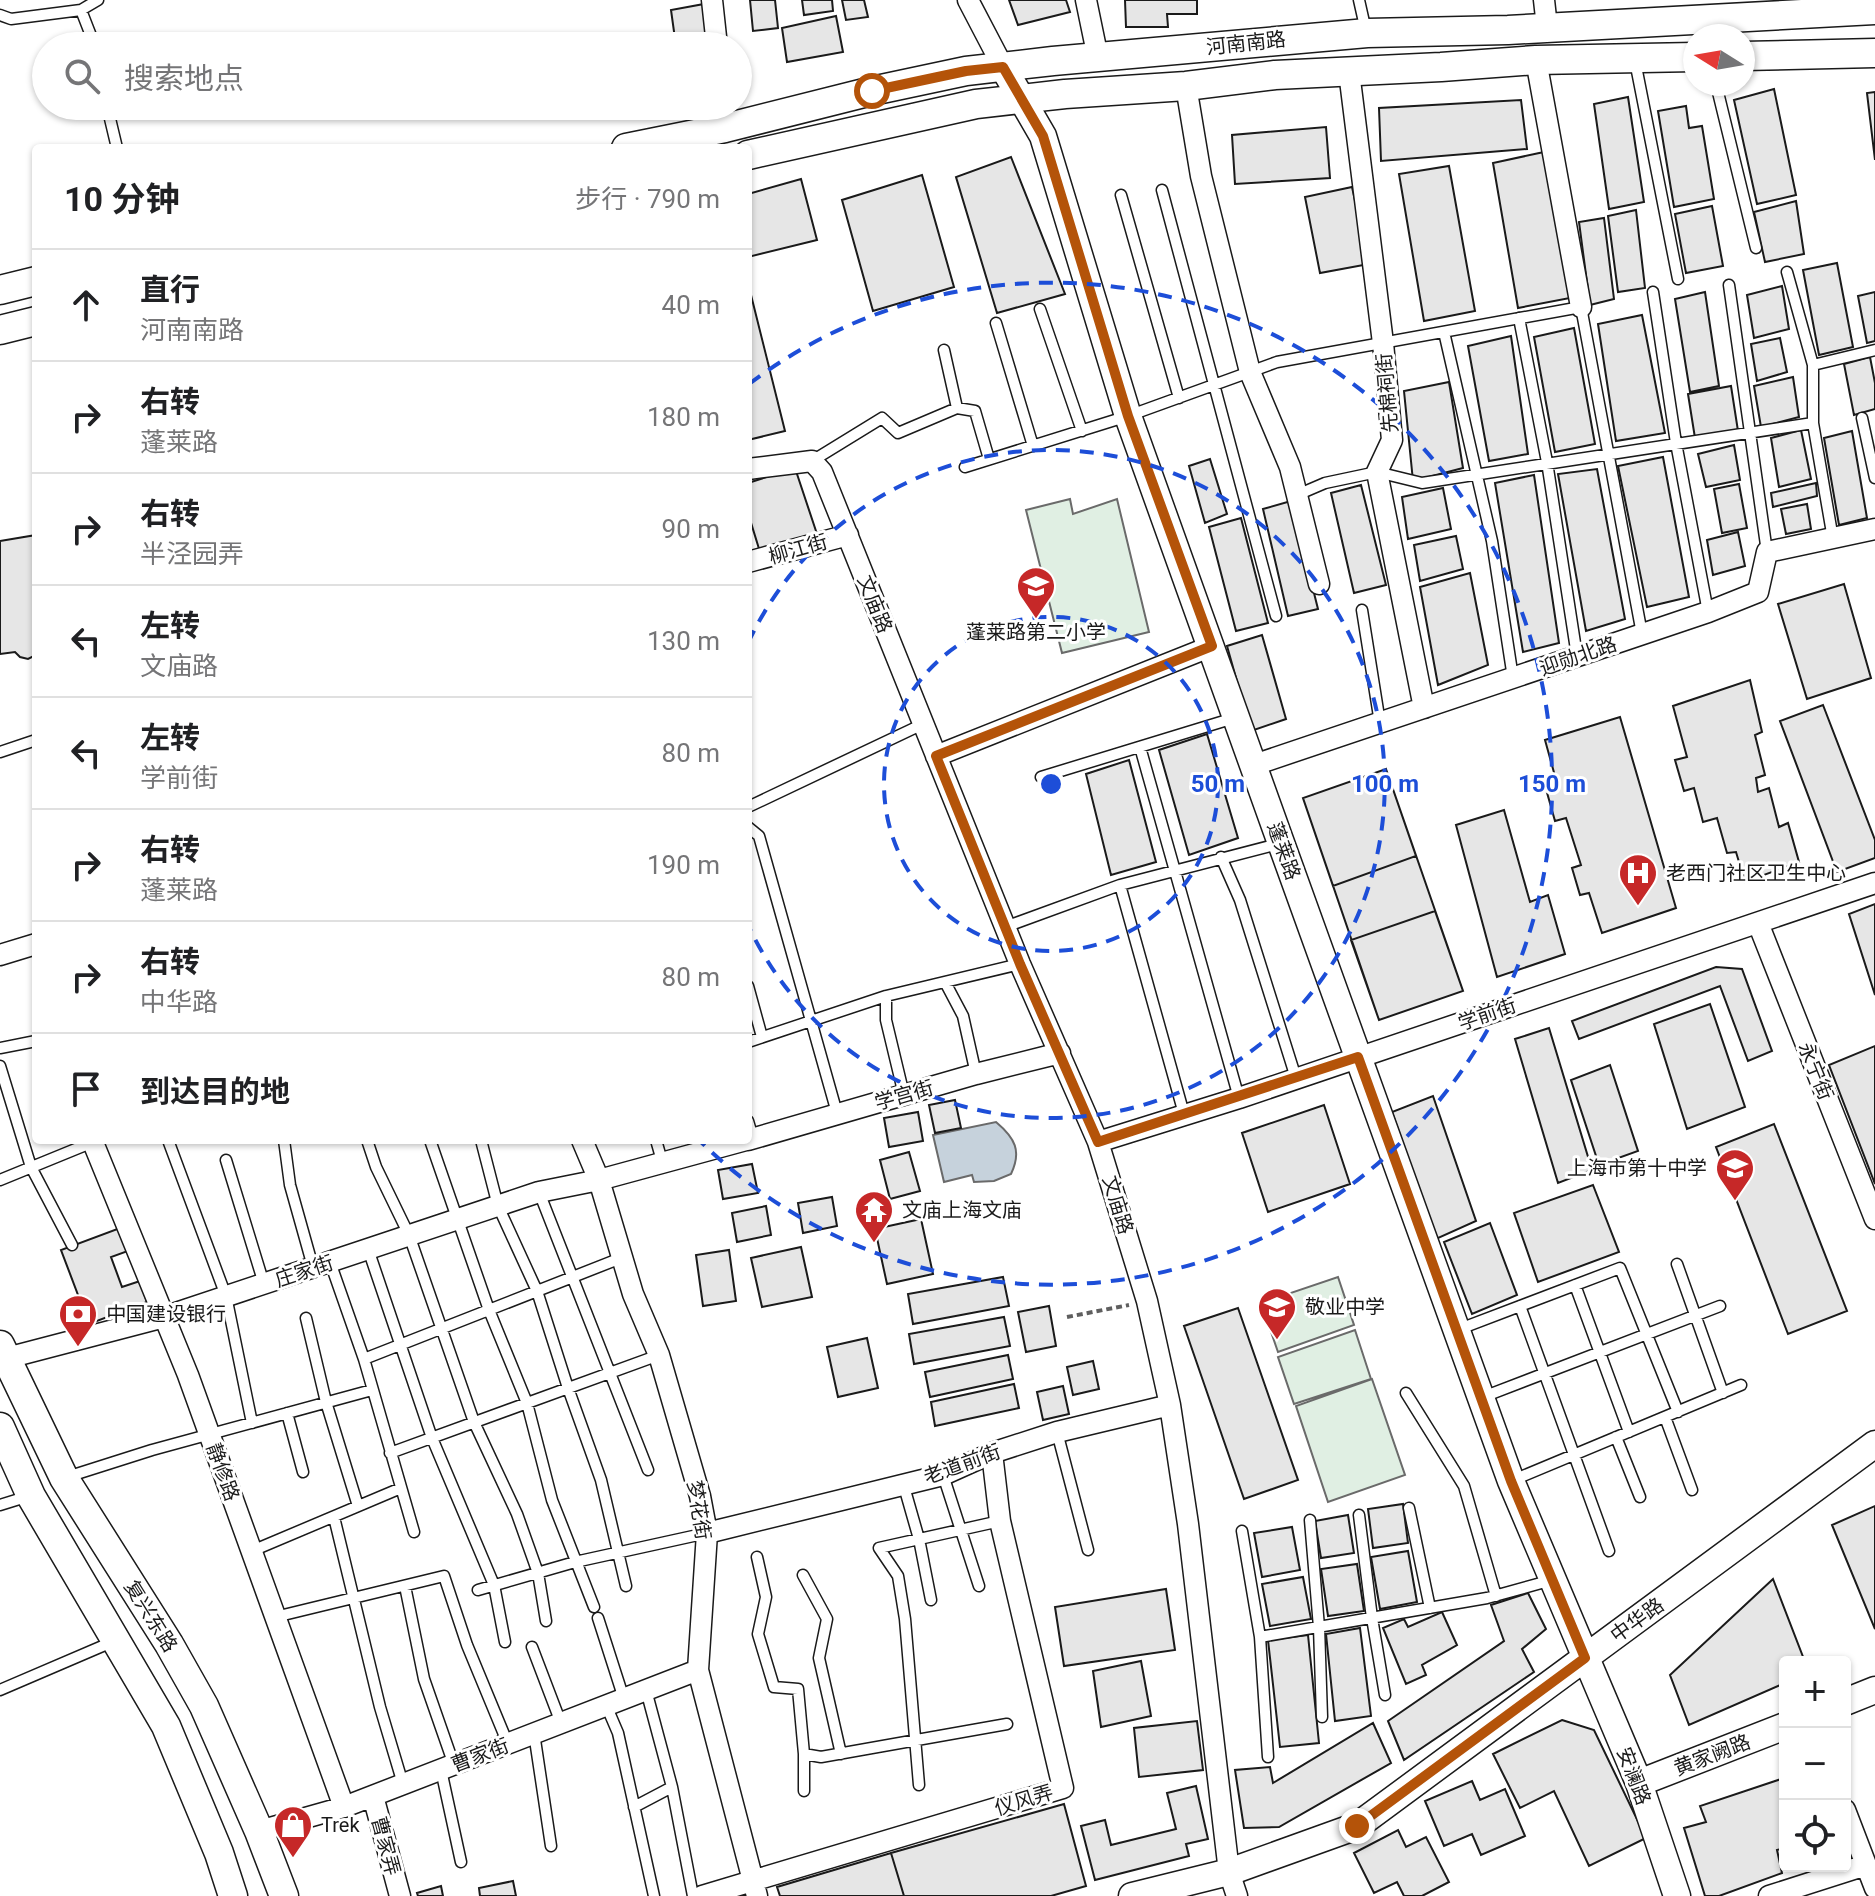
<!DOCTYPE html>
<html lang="zh">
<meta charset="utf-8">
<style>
:root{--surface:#fff;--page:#f6f6f6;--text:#202124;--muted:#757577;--line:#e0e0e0}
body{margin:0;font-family:Roboto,"Noto Sans SC",sans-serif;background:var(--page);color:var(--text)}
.controls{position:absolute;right:24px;bottom:24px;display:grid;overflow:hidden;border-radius:8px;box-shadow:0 2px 6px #0004}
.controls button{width:72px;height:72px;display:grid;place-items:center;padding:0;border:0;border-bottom:2px solid var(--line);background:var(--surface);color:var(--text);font:40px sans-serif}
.compass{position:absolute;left:1683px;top:24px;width:72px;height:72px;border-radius:50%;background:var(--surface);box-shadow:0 2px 6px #0004;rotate:281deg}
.stop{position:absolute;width:24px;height:24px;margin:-18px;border:6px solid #b45309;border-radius:50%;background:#fff}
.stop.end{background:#b45309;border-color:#fff;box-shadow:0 2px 8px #0008}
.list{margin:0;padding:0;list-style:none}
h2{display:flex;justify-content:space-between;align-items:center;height:104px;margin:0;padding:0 32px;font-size:34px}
h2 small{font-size:26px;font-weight:400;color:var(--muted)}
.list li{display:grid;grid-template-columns:52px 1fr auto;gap:24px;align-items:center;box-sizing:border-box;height:112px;padding:0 32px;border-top:2px solid var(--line)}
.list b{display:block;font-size:30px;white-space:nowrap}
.list p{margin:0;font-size:26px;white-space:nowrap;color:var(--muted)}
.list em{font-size:26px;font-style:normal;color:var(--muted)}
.icon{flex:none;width:44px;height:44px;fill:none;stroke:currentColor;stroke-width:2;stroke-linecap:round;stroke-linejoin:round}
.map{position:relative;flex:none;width:1875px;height:1896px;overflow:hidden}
.search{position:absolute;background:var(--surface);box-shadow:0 2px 6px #0004;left:32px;top:32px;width:720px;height:88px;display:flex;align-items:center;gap:20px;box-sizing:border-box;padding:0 28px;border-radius:44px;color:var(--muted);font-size:30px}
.panel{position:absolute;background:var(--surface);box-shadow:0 2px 6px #0004;left:32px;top:144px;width:720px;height:1000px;border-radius:8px}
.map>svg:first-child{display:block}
</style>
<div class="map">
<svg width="1875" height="1896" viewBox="0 0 1875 1896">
<rect width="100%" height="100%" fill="#fff"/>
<path fill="#e0efe3" stroke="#6a6a6a" stroke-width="2" d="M1070 499 1073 514 1117 499 1149 632 1062 653 1026 510Z
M1338 1277 1354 1325 1278 1352 1261 1303Z
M1355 1330 1371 1379 1294 1404 1278 1357Z
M1372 1379 1405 1475 1328 1502 1296 1406Z"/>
<path fill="#c6d2dc" stroke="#6a6a6a" stroke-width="2" d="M996 1122C1015 1138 1022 1151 1011 1174L994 1181 974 1182 972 1175 944 1182 933 1135Z"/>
<path fill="#e6e6e6" stroke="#1a1a1a" stroke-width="2" d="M750 0H775L778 28 753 31Z
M802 0H832L833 11 804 15Z
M842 0H864L868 17 846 20Z
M1009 0H1066L1070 12 1018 25Z
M1125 0H1197V14H1167L1168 27H1126Z
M704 4 711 46H676L671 10Z
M836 16 843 52 787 62 782 28Z
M1774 89 1796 195 1757 204 1734 100Z
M1875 92V160L1867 93Z
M1628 97 1644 202 1609 209 1594 104Z
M1521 100 1527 149 1381 161 1379 108Z
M1686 106 1689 128 1702 126 1714 199 1674 207 1658 111Z
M1326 127 1330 178 1235 184 1232 135Z
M1544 152 1570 298 1518 308 1493 163Z
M1011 157 1065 294 997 313 956 177Z
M1449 166 1475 311 1424 321 1399 174Z
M922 175 954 287 873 311 842 200Z
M801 179 817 240 748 257V194Z
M1352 187 1369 264 1320 273 1305 197Z
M1796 201 1804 254 1765 262 1754 212Z
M1712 206 1723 266 1686 273 1675 214Z
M1636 210 1645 288 1618 292 1608 216Z
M1604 218 1614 299 1590 305 1579 222Z
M1837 263 1853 347 1819 355 1803 270Z
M748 283 785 431 748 440Z
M1782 286 1789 329 1754 338 1747 295Z
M1705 292 1719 386 1690 392 1675 299Z
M1875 292V341L1867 343 1858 296Z
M1642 315 1665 433 1616 441 1598 324Z
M1574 328 1595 444 1555 452 1534 337Z
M1511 336 1528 454 1489 461 1468 346Z
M1780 338 1787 372 1757 381 1751 344Z
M1870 357 1875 383V409L1854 415 1844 364Z
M1793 377 1799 417 1761 427 1754 386Z
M1449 382 1463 468 1413 481 1404 391Z
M1731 386 1738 431 1695 438 1688 394Z
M1801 430 1811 479 1779 487 1771 438Z
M1852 431 1867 518 1839 525 1824 438Z
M1734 445 1740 480 1706 487 1698 454Z
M1663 457 1689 597 1647 607 1618 466Z
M1210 459 1227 514 1205 523 1189 466Z
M795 468 817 534 760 552 748 513V483Z
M1597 469 1625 619 1586 631 1558 474Z
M1534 475 1559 643 1523 652 1495 483Z
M1816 483 1817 496 1773 507 1771 493Z
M1739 484 1747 528 1722 533 1714 489Z
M1361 485 1386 585 1354 593 1331 493Z
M1443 488 1451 529 1408 539 1402 497Z
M1291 501 1318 609 1288 616 1263 509Z
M1807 504 1811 529 1786 534 1781 509Z
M1241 518 1268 623 1236 631 1209 527Z
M1738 532 1745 566 1713 575 1707 540Z
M36 535V651L34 656 28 659 20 657 15 652 0 654V541Z
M1456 536 1463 569 1420 581 1414 545Z
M1470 573 1488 665 1438 685 1420 587Z
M1844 584 1871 678 1807 699 1778 604Z
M1262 635 1286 719 1251 731 1227 646Z
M1750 680 1762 732 1755 735 1765 775 1756 778 1758 792 1769 788 1779 827 1788 823 1799 862 1745 882 1736 852 1727 853 1717 818 1703 822 1694 788 1684 791 1675 760 1687 757 1673 706Z
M1823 705 1875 840V858L1837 872 1780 721Z
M1620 717 1676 908 1602 933 1589 893 1580 895 1572 868 1581 865 1566 818 1555 821 1546 789 1558 787 1545 740Z
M1207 734 1238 838 1189 855 1159 750Z
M1129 760 1156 862 1111 875 1086 774Z
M1386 769 1463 991 1379 1020 1303 798Z
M1386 769 1416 856 1333 886 1303 798Z
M1504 810 1530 902 1548 895 1565 954 1497 977 1456 825Z
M1875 904V995L1849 914Z
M1435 911 1463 991 1379 1020 1351 940Z
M1716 967 1742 969 1772 1051 1748 1061 1720 986 1579 1039 1572 1021Z
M1710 1004 1745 1107 1687 1129 1654 1024Z
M1549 1028 1592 1170 1558 1183 1515 1039Z
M1875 1046V1184L1829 1065Z
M1610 1065 1638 1151 1599 1165 1571 1080Z
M1433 1096 1476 1221 1436 1239 1392 1112Z
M955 1100 961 1128 935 1133 929 1105Z
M1324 1105 1350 1184 1268 1212 1242 1133Z
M918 1112 923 1141 889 1147 884 1118Z
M1774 1124 1847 1311 1788 1334 1716 1147Z
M909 1152 920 1191 890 1199 880 1160Z
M752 1164 758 1193 723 1199 718 1170Z
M1593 1185 1619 1252 1538 1282 1514 1213Z
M832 1197 837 1226 803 1233 798 1203Z
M766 1206 771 1235 737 1242 732 1213Z
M921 1219 933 1274 887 1284 875 1229Z
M1490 1223 1517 1295 1472 1314 1444 1242Z
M120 1228 128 1251 111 1257 122 1287 140 1281 147 1302 89 1324 61 1250Z
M801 1247 812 1297 762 1307 751 1258Z
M729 1250 736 1301 703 1306 696 1255Z
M1003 1277 1009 1306 913 1324 908 1294Z
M1049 1306 1056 1346 1026 1352 1018 1312Z
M1238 1308 1298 1480 1244 1499 1184 1326Z
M1004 1317 1010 1346 914 1364 909 1334Z
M867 1338 878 1388 838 1397 827 1347Z
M1008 1355 1013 1379 930 1397 925 1372Z
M1093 1361 1099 1389 1073 1395 1067 1367Z
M1014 1384 1019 1408 935 1426 931 1402Z
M1063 1386 1069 1414 1043 1420 1037 1392Z
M1403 1504 1408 1543 1373 1548 1368 1509Z
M1875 1506V1629L1832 1525Z
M1348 1515 1354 1553 1321 1558 1315 1521Z
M1292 1527 1300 1570 1262 1577 1254 1533Z
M1408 1551 1417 1602 1380 1609 1371 1557Z
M1357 1564 1364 1611 1328 1616 1321 1569Z
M1303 1577 1311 1619 1270 1626 1262 1584Z
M1773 1579 1805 1662H1785V1683L1689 1725 1670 1675Z
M1166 1589 1175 1650 1064 1666 1055 1607Z
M1528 1593 1546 1629 1522 1649 1534 1672 1404 1760 1388 1721 1504 1641 1491 1605Z
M1442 1612 1457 1645 1422 1665 1426 1675 1406 1684 1383 1628 1404 1619 1408 1627Z
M1360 1628 1371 1716 1335 1721 1326 1634Z
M1308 1635 1319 1743 1280 1747 1268 1640Z
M1141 1661 1151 1716 1101 1727 1093 1671Z
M1562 1720 1594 1730 1646 1838 1589 1866 1554 1791 1520 1808 1493 1754Z
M1197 1721 1203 1770 1139 1777 1134 1728Z
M1373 1723 1391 1763 1279 1827 1244 1828 1235 1770 1270 1767 1273 1783Z
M1784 1778 1785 1848 1777 1850 1782 1873 1719 1896H1705L1684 1828 1706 1822 1700 1806Z
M1472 1781 1480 1800 1505 1789 1525 1836 1481 1855 1472 1834 1444 1846 1425 1801Z
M1196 1786 1208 1839 1186 1844 1189 1856 1095 1880 1081 1826 1105 1820 1111 1845 1176 1829 1167 1793Z
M1064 1804 1086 1886 1051 1896H904L891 1853Z
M1398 1830 1406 1847 1426 1837 1449 1882 1422 1896H1404L1397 1882 1374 1893 1354 1853Z
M891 1853 904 1896H780L777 1887Z
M513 1881 516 1896H480L479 1888Z
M441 1886 443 1896H418L417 1893Z"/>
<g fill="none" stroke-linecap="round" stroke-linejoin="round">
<defs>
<path id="service" d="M1359 0 1366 31
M81 10 95 46
M0 15 11 19 81 10 98 0
M1635 61 1678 279
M1716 84 1756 248
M107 106 117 148
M1162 190 1276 616
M1121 195 1179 398
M1787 272 1813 365
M1729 285 1767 552
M1653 292 1676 443 1708 612
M1040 309 1082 431
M1519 318 1547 462 1577 656
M996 323 1033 446
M1444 332 1492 541 1513 678
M944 350 957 408 975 411 989 459
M1862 418 1875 478
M1813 423 1833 539
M812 461 882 418 898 433 957 408
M965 467 1128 416 1277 362 1581 307 1642 634
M1297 495 1325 483 1377 472 1422 483 1813 423V365L1875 350
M1362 610 1380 723
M1140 747 1239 1098
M0 752 36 740
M1041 777 1234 718
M748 807 923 724
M748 827 759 836 837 1113
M1221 857 1240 900 1296 1078
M1120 885 1184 1114
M1005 927 1120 885 1278 844
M945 982 963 1016 976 1074
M748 986 762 1037
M886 996V1020L904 1095
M748 1042 886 996 1020 964
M0 1048 36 1041
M0 1066 31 1167 72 1245
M748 1121 753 1138
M168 1140 226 1296 252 1423
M284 1140 290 1185 313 1267
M367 1140 376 1167 409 1235 474 1422 517 1514 538 1573 546 1621
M430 1140 489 1310 527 1403 552 1500 594 1607
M481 1140 498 1206 537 1291 568 1388 601 1480 626 1586
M656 1140 662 1161
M226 1160 264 1284
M0 1180 93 1142
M539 1192 648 1470
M368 1249 432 1438 494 1585 505 1642
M330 1262 364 1359 414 1532
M1677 1264 1723 1393
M1575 1285 1629 1432
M1520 1306 1609 1551
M306 1318 326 1402 358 1506
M1457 1330 1620 1268 1678 1412
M364 1359 621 1258
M1406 1393 1464 1486 1496 1596
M1483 1397 1720 1306
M287 1413 303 1472
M1665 1417 1692 1490
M1057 1432 1088 1550
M1616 1437 1640 1497
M390 1453 659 1355
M943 1475 979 1586
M67 1477 152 1450 372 1390
M1511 1481 1741 1385
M903 1483 919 1539 931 1600
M0 1505 29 1496
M1409 1508 1430 1608
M1359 1515 1372 1618 1385 1695
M334 1517 380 1707 403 1784
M1310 1520 1319 1627 1322 1717
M1242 1531 1260 1637 1268 1757
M252 1551 401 1488
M757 1557 766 1597 758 1634 774 1687 798 1689 804 1754V1791
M803 1575 827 1619 819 1658 841 1754
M405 1586 424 1679 454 1765
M478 1590 575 1562 707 1533
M275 1617 444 1576 467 1645 508 1744
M598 1618 624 1699
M1260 1637 1487 1598 1552 1580
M532 1647 561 1723
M0 1690 112 1642
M646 1690 672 1787 693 1896
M606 1705 618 1733 654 1896
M534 1733 551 1846
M804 1754 821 1757 1007 1724
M441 1770 461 1862
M919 1785 905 1619 898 1576 879 1548 1000 1521
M634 1807 672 1787"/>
<path id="minor" d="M712 0 717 46
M968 0 1003 67
M1086 0 1098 58
M1544 0 1547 27
M1536 60 1581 307
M1349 72 1383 343 1392 440 1377 472 1424 708
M1186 86 1201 176 1250 372 1290 467 1319 584
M748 469 812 461 822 472 1020 964 1098 1142 1147 1301 1170 1405 1188 1524 1229 1872 1237 1896
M748 562 848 535
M936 756 1212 646
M1254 765 1708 612 1758 592 1767 552 1875 529
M1758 923 1875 1219
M0 955 36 944
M92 1140 188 1375 344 1807
M582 1140 599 1180 633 1294 659 1355 700 1496 707 1533 698 1670 757 1896
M748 1140 976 1074 1060 1053
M1098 1142 1239 1098 1875 883
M7 1358 164 1317 539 1192 599 1180 746 1140
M707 1533 943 1475 992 1453 1057 1432 1170 1405
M373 1796 400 1896
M1845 1810 1875 1888
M259 1831 344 1807 698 1670
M702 1896 1063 1788 1000 1521 992 1453
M1769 1896 1866 1865"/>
<path id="tertiary" d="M1003 67 1043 136 1128 416 1281 843 1511 1481 1639 1783 1677 1896
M1845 1702 1875 1690
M1639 1783 1785 1726
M1132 1896 1229 1872 1357 1826 1875 1444"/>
<path id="secondary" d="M1743 56 1875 53
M626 148 725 128 872 91 966 71 1053 61 1367 33 1508 30 1875 10
M748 155 976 104 1065 94 1186 86 1275 75 1441 67 1536 60 1695 57
M0 290 36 281
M0 330 36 321
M0 1345 64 1478 169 1644 204 1706 259 1831 284 1896
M0 1427 31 1496 166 1726 219 1853 233 1896"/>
</defs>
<use href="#service" stroke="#1a1a1a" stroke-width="13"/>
<use href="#minor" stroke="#1a1a1a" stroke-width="23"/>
<use href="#tertiary" stroke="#1a1a1a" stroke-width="29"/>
<use href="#secondary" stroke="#1a1a1a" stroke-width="31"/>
<path stroke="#5f5f5f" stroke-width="4" stroke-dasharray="6 4" stroke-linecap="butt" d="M1067 1317 1129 1305"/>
<use href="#service" stroke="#fff" stroke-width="10"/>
<use href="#minor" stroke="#fff" stroke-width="20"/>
<use href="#tertiary" stroke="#fff" stroke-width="26"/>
<use href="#secondary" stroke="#fff" stroke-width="28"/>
</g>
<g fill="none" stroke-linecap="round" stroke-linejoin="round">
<path stroke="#b45309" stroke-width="10" d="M872 91 966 71 1003 67 1043 136 1128 416 1212 646 936 756 1020 964 1098 1142 1358 1057 1511 1481 1585 1658 1357 1826"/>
</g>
<g fill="none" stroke="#1d4ed8" stroke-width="4" stroke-dasharray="14 10">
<circle cx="1051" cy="784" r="167"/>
<path d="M748 643A334 334 0 1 1 748 925"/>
<path d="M749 384A501 501 0 1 1 700 1141"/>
</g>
<defs>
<symbol id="school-pin" viewBox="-11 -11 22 30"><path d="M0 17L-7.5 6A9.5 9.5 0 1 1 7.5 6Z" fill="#c62828" stroke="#fff"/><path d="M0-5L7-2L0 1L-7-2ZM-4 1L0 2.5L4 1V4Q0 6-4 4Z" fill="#fff"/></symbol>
<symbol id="hospital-pin" viewBox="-11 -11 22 30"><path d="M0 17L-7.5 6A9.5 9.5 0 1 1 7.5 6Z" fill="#c62828" stroke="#fff"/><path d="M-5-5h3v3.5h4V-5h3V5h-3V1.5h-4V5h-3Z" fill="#fff"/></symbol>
<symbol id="temple-pin" viewBox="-11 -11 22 30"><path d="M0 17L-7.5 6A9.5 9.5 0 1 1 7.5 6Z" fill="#c62828" stroke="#fff"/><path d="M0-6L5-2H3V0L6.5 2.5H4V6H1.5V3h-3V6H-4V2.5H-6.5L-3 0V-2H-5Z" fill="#fff"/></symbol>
<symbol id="bank-pin" viewBox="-11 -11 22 30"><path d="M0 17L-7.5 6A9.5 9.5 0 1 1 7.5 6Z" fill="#c62828" stroke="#fff"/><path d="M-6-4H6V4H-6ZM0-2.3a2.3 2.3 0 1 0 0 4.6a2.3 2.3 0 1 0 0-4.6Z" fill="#fff"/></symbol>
<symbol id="shop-pin" viewBox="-11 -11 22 30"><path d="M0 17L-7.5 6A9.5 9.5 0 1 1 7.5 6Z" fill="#c62828" stroke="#fff"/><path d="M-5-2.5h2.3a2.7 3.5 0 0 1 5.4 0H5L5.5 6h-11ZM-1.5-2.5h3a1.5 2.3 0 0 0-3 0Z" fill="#fff"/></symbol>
</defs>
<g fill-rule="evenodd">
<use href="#school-pin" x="1014" y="564" width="44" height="60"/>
<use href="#hospital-pin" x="1616" y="851" width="44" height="60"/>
<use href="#school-pin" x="1713" y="1146" width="44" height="60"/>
<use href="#temple-pin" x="852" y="1188" width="44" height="60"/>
<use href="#school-pin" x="1255" y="1285" width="44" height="60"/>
<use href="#bank-pin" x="56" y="1292" width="44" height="60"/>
<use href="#shop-pin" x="271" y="1803" width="44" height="60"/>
</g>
<g text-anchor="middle" stroke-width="6" stroke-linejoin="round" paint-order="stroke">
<g font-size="20" fill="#1a1a1a" stroke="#fff">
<text transform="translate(1246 43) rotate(-6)" y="7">河南南路</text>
<text transform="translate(1387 393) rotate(-95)" y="7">先棉祠街</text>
<text transform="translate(798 549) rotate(-16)" y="7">柳江街</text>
<text transform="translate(875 604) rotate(68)" y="7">文庙路</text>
<text transform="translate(1578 656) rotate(-19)" y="7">迎勋北路</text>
<text transform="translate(1284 851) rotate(70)" y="7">蓬莱路</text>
<text transform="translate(1487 1014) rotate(-19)" y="7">学前街</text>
<text transform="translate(1816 1071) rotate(68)" y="7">永宁街</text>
<text transform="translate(904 1095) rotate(-16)" y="7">学宫街</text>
<text transform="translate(1118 1205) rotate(73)" y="7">文庙路</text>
<text transform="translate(304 1271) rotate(-18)" y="7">庄家街</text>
<text transform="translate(962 1464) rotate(-20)" y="7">老道前街</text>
<text transform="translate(223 1472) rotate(70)" y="7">静修路</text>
<text transform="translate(699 1510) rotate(81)" y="7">梦花街</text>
<text transform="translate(151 1616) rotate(58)" y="7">复兴东路</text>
<text transform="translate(1637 1620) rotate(-36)" y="7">中华路</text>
<text transform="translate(480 1755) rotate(-21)" y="7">曹家街</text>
<text transform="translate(1712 1755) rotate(-21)" y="7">黄家阙路</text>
<text transform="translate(1634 1776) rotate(69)" y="7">安澜路</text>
<text transform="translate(1024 1800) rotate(-17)" y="7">仪风弄</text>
<text transform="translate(386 1846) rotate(75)" y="7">曹家弄</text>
</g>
<g font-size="20" fill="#1a1a1a" stroke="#fff" text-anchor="start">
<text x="1036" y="639" text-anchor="middle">蓬莱路第二小学</text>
<text x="1666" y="880">老西门社区卫生中心</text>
<text x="1707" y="1175" text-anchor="end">上海市第十中学</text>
<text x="902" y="1217">文庙上海文庙</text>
<text x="1305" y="1314">敬业中学</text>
<text x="106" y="1321">中国建设银行</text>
<text x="321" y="1832">Trek</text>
</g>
</g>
<circle cx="1051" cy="784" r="12" fill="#1d4ed8" stroke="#fff" stroke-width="4"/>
<g font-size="24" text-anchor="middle" font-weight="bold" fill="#1d4ed8" stroke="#fff" stroke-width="6" stroke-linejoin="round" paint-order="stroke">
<text x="1218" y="792">50 m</text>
<text x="1385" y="792">100 m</text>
<text x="1552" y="792">150 m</text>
</g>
</svg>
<div class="controls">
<button>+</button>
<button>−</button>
<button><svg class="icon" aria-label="locate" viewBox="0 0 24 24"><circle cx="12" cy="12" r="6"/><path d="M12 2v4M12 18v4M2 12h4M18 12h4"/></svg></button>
</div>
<svg class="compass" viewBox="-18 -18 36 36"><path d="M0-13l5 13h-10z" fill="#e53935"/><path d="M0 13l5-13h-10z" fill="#757577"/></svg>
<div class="stop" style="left:872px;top:91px"></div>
<div class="stop end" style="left:1357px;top:1826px"></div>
<div class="search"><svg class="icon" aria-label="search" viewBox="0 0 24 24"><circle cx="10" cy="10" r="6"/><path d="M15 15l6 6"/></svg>搜索地点</div>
<section class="panel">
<h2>10 分钟<small>步行 · 790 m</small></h2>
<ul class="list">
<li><svg class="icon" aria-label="ahead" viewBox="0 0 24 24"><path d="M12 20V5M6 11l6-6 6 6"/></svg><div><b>直行</b><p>河南南路</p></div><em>40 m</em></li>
<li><svg class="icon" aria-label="right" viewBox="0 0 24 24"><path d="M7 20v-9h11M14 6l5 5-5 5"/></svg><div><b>右转</b><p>蓬莱路</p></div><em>180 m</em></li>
<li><svg class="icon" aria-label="right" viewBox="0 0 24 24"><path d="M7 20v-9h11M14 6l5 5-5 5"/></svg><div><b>右转</b><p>半泾园弄</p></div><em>90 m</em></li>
<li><svg class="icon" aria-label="left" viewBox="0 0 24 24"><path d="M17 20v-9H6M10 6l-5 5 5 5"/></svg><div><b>左转</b><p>文庙路</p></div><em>130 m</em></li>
<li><svg class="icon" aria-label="left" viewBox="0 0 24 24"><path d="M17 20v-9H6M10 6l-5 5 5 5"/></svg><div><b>左转</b><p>学前街</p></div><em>80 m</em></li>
<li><svg class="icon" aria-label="right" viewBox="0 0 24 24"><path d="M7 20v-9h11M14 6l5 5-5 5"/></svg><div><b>右转</b><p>蓬莱路</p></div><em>190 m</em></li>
<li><svg class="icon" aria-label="right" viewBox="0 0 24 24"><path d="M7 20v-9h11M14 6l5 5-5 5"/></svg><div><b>右转</b><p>中华路</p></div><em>80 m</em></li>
<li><svg class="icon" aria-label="arrive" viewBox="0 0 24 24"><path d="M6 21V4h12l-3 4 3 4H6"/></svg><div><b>到达目的地</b></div></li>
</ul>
</section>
</div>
